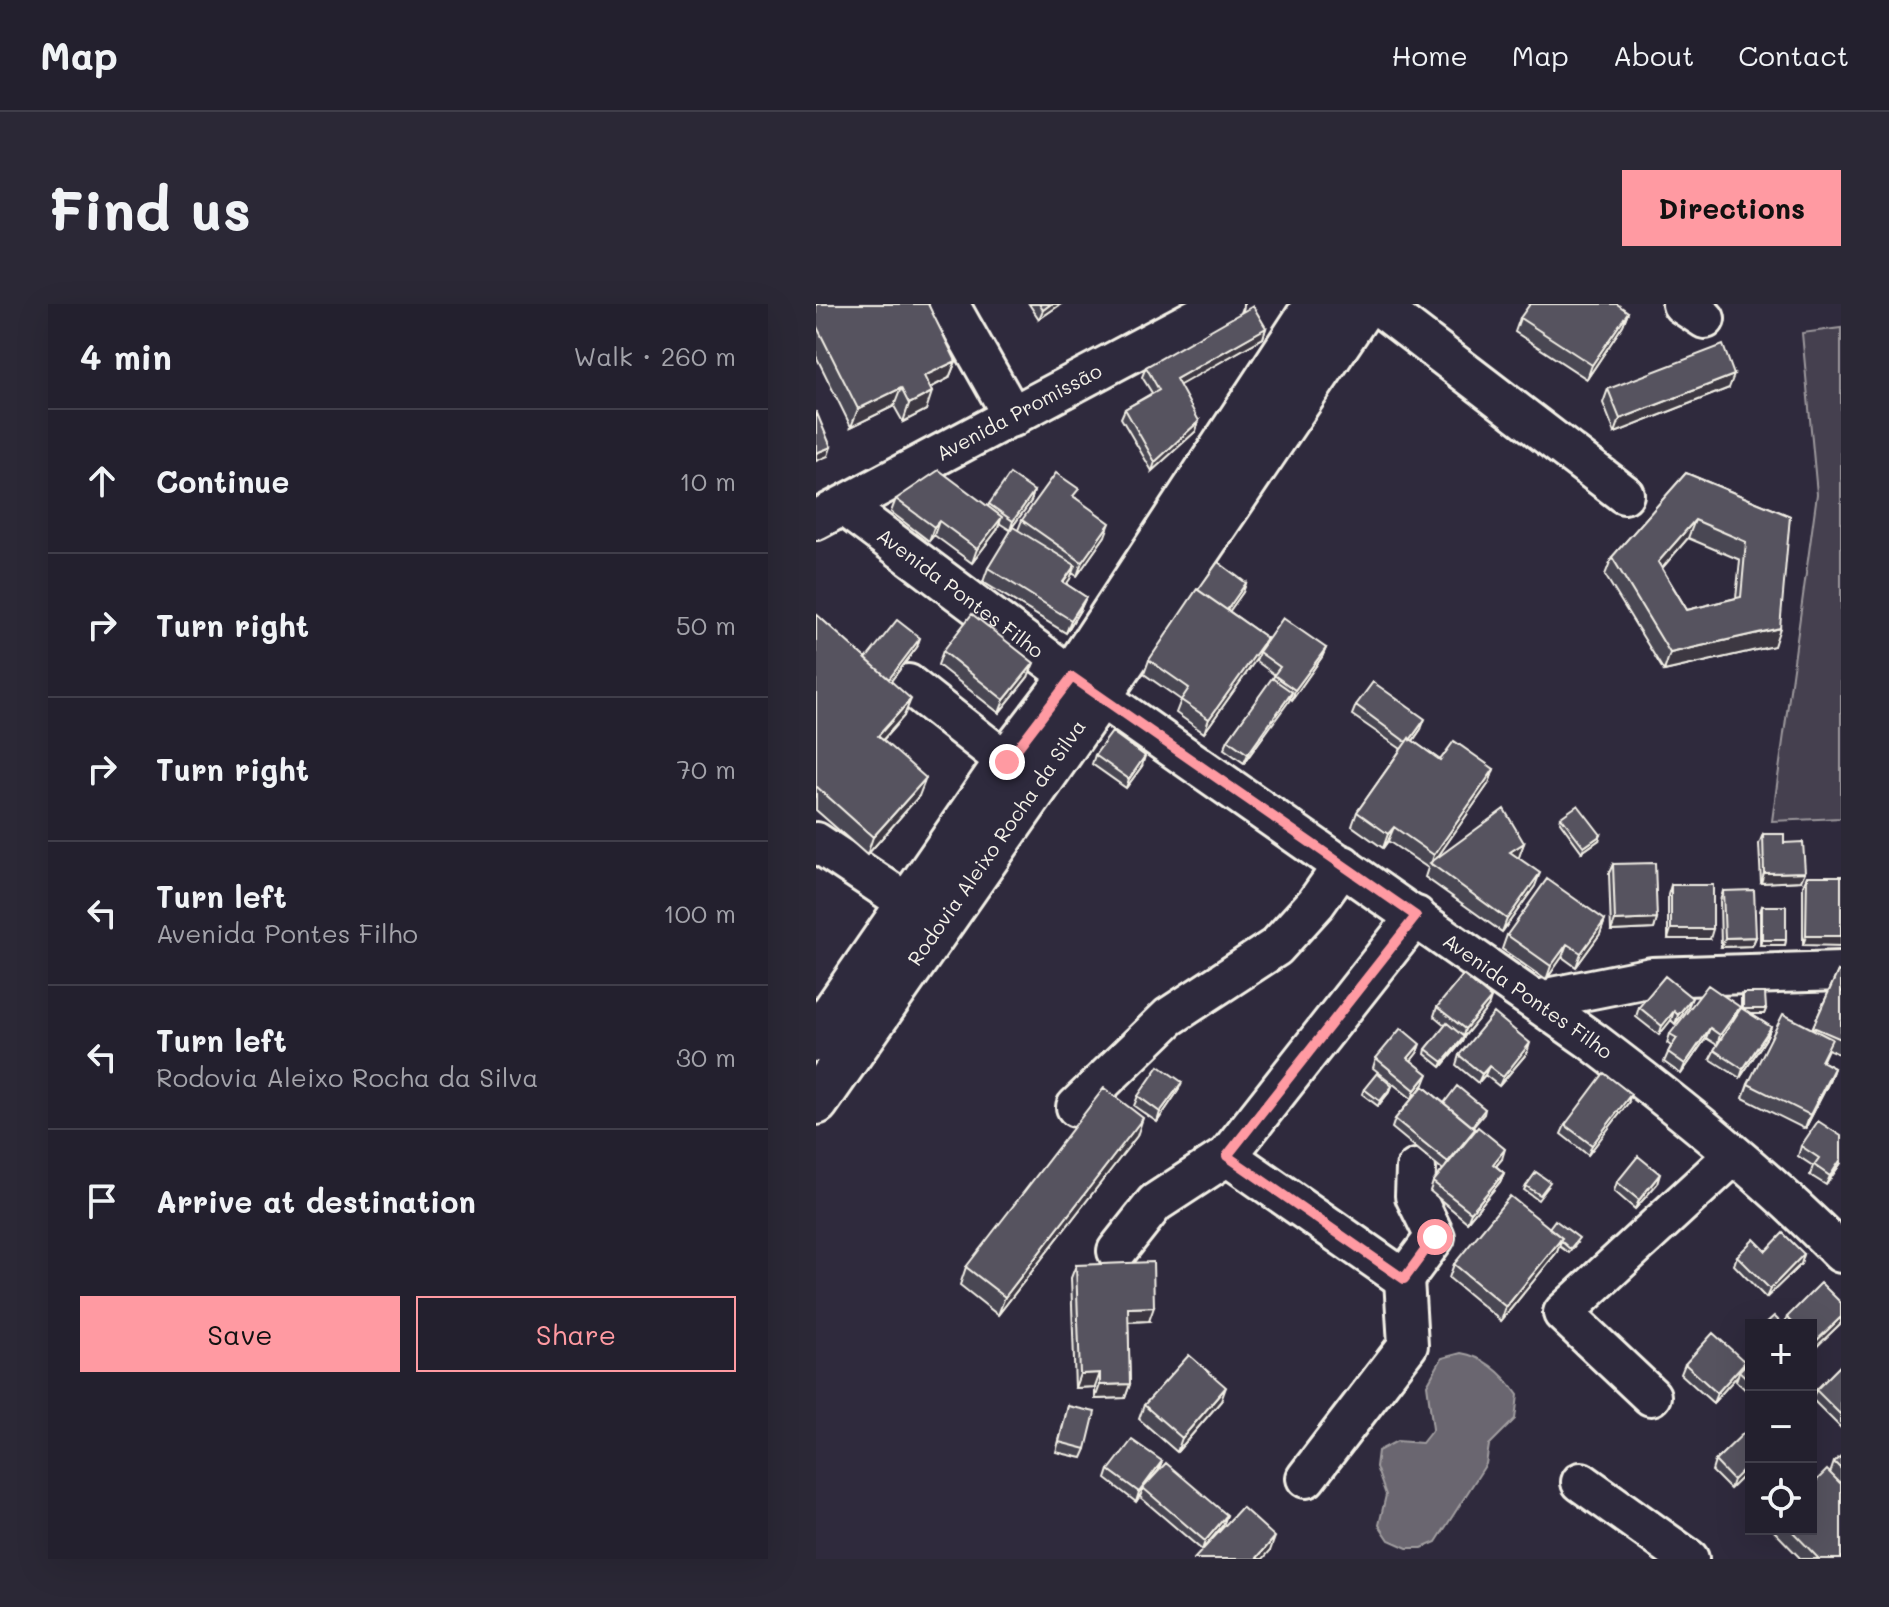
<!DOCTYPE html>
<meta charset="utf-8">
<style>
:root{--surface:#23202e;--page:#2b2836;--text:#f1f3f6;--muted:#a3a3aa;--line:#403e4a;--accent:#ff9aa2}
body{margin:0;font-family:Mali,sans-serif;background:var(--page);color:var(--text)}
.controls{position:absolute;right:24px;bottom:24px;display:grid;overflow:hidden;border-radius:0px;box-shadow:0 8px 32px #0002}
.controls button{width:72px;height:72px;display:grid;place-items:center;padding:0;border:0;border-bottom:2px solid var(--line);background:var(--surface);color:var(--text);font:40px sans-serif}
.stop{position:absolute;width:24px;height:24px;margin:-18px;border:6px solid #ff9aa2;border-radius:50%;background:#fff}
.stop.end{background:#ff9aa2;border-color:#fff;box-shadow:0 2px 8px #0008}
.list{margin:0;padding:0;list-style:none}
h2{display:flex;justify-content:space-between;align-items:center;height:104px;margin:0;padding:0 32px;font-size:34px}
h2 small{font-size:26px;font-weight:400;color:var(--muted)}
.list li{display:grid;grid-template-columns:52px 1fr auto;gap:24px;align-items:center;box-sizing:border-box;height:144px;padding:0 32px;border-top:2px solid var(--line)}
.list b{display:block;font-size:30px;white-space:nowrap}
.list p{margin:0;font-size:26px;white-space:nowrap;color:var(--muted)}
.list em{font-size:26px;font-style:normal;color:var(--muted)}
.actions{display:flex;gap:16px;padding:24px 32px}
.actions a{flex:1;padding:18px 0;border:2px solid var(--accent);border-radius:0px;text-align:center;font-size:28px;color:var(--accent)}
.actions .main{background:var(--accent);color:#111}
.icon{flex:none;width:44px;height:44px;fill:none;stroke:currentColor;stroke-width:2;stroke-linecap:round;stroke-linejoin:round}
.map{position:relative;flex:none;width:1025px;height:1255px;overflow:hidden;border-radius:0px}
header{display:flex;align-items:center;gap:48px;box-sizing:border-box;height:112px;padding:0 40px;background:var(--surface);border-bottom:2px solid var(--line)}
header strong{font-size:38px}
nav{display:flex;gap:44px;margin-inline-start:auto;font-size:28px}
.intro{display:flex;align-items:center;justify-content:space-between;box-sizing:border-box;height:192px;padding:0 48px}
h1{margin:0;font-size:56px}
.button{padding:20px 36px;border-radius:0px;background:var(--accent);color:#111;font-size:28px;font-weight:700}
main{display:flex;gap:48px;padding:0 48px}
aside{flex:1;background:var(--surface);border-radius:0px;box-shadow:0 8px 32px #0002}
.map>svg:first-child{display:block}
</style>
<header>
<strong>Map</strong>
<nav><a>Home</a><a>Map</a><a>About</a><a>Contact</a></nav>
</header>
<div class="intro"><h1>Find us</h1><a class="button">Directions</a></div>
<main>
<aside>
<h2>4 min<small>Walk · 260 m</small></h2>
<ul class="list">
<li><svg class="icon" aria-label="ahead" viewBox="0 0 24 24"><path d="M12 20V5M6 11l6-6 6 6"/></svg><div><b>Continue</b></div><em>10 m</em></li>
<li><svg class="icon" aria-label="right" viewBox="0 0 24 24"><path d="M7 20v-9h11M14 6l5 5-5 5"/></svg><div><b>Turn right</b></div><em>50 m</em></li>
<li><svg class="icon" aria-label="right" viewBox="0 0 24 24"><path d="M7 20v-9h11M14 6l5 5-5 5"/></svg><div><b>Turn right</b></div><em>70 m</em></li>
<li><svg class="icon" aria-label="left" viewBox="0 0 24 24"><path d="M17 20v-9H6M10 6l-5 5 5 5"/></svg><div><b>Turn left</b><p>Avenida Pontes Filho</p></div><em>100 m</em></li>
<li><svg class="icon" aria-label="left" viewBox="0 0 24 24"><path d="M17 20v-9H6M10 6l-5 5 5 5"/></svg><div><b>Turn left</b><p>Rodovia Aleixo Rocha da Silva</p></div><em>30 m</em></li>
<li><svg class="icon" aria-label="arrive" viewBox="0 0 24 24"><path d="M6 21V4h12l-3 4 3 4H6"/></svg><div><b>Arrive at destination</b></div></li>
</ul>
<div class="actions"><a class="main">Save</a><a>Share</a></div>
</aside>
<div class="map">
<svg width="1025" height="1255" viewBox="0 0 1025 1255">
<rect width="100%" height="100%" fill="#2f2a3d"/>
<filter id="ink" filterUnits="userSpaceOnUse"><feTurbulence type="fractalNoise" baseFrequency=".0125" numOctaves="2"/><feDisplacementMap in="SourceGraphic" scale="16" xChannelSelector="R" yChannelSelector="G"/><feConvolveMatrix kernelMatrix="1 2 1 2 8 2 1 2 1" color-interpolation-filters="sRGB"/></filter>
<g filter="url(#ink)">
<path fill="#454050" stroke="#9c989c" stroke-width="2" d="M1025 24V514L956 517 1001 190 986 29Z"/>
<path fill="#6a6670" stroke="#a19ea0" stroke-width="2" d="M645 1049C670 1053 688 1071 702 1091L699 1115 673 1141 670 1160 620 1238 606 1244H591L573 1236 563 1221 570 1191 560 1163 562 1147 581 1137 606 1139 617 1125 611 1081 626 1054Z"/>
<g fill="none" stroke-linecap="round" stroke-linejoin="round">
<defs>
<g id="minor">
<path d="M133 0 197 113"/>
<path d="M560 0 808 190"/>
<path d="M866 0 889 15"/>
<path id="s1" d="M29 203 264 379 776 737C863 803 948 871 1025 949"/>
<path id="s2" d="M0 216 407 0"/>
<path d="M92 380 191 458"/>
<path d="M0 538 93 600"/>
<path d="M721 696 836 673 1025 667"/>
<path d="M260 803 353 713 460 643 500 599 527 561"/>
<path d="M411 852 588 975 619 933 599 892 600 865"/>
<path d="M301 947 339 899 411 852 600 612"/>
<path d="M835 1092 747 1009 918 851"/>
<path d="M490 1174 592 1041 588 975"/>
<path d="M765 1178 873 1255"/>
</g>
<g id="major">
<path d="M0 735 191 458 256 373 501 0"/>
<path id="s3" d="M0 798 283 392 548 0"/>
</g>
</defs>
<use href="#minor" stroke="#f4f1e8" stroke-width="44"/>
<use href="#major" stroke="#f4f1e8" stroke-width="50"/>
<use href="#minor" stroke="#2f2a3d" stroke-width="38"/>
<use href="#major" stroke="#2f2a3d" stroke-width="44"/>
</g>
<path fill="#4a4752" stroke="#f4f1e8" stroke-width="2" fill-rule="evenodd" d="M0 0 140 57 133 74 114 84 110 106 87 118 78 102 35 123 0 52Z
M213 0H245L223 15Z
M812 8 807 21 771 75 699 28 704 14Z
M450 24 447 34 363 81 380 127 336 167 305 114 309 105 336 89 326 73 330 63Z
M913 84 799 129 787 99 792 85Z
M870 169 974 212 958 342 848 367 789 271 796 253ZM872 234 924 256 920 294 871 306 846 264Z
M218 187 215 197 194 226 183 219 181 226 156 259 118 231 113 237 75 208 80 195 172 202 173 200Z
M260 194 289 232 261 272 256 269 250 280 270 293 264 306 250 329 167 278 172 264 202 226 206 216Z
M430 279 427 288 413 307 451 334 448 341 510 344 506 353 476 396 474 394 428 459 408 445 412 436 459 371 440 357 441 354 388 429 360 409 365 396 328 370 333 356Z
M0 310 50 355 101 343 75 377 88 412 67 436 103 492 51 551 0 506Z
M127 347 212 373 183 409 122 361Z
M540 401 605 425 597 437 624 456 678 465 673 479 620 555 708 539 702 554 719 582 686 628 609 573 612 564 572 537 567 544 536 522 541 508 585 445 536 411Z
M279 451 326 462 310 484 276 460Z
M745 513 783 536 766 548 744 518Z
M947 530 985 577 945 579 943 540Z
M797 560 841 615 838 625 795 627 793 569Z
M991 572H1025L987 641V581Z
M855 581 894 635H852V591Z
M907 587 940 633 936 642 905 643 904 597Z
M946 602 970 636 969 641H944V607Z
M789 616 784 630 760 663 746 653 730 676 686 645 691 631Z
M1022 667 1025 669V751L1012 745 1006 758 1018 764 1013 778 989 825 927 794 932 780 996 725Z
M927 689 950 705 948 710H935L955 723 951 733 924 774 894 755 901 741 890 734 865 770 848 758 855 742 851 739 854 730 921 711 925 705V694Z
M621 703H672L648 733 646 738 625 763 609 750 610 745 630 722 618 712Z
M823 703H872L859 720 855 716 843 731 820 713Z
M601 749 595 757 608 780 607 782 628 799 669 805 668 810 657 823V830L686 855 680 862 688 869 684 878 651 918 614 887 617 878 627 866 576 824 579 815 596 795 557 764 560 754Z
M711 749 683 782 669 771 662 779 640 761 643 751Z
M576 782 574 787 562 802 546 790 548 785Z
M362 787 341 818 318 802 322 792Z
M812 799 772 851 745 830 749 821Z
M321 832 182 1011 144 981 150 963Z
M985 842 1025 859 1010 881 994 871 997 862 982 852Z
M801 878 841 880 819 905 798 887Z
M710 882 732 883 722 896 708 886Z
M733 924 761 939 753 949 743 942 741 948 685 1017 633 974 638 960Z
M950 947 988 950 985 960 950 994 918 961 921 952Z
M260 961 333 1017 312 1018 314 1080 309 1094 279 1095V1083L259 1084 255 974Z
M971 1013 1025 1019 995 1048V1021H968Z
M935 1055V1091L920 1077 922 1071 897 1099 865 1070 869 1060 927 1064Z
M1025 1061V1124L996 1095 1000 1086Z
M405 1097 361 1148 323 1115 328 1101Z
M252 1102 270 1145 266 1154 240 1148Z
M935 1122V1164L914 1185 896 1167 899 1157Z
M1025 1152V1255H985L958 1227V1225H995L1018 1158Z
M346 1157 342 1167 411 1211 407 1221 386 1246 324 1193 325 1190 320 1198 290 1175 293 1166Z"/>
<path fill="#3c3942" stroke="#f4f1e8" stroke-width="2" d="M235 0H245L223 15 227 6Z
M812 8 807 21 771 75 776 61Z
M450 24 447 34 357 85 360 75Z
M140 57 133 74 102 90 108 72Z
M918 71 913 84 799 129 804 115Z
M85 84 78 102 35 123 42 105Z
M116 88 110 106 87 118 93 100Z
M383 117 380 127 336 167 339 158Z
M15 143 12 152 0 157V149Z
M218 187 215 197 194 226 197 217Z
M186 213 181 226 156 259 161 245Z
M879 216 872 234 836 276 842 258Z
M123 217 118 231 113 237 118 223Z
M294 219 289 232 261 272 266 258Z
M259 261 254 275 242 292 247 278Z
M430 279 427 288 406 318 409 308Z
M270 293 264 306 250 329 255 316Z
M964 324 958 342 848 367 854 349Z
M104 334 101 343 68 386 71 377Z
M451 334 446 347 443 348 441 354 388 429 393 415Z
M510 344 506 353 476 396 479 386Z
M218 359 212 373 183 409 188 396Z
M476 388 473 397 428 459 432 450Z
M95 395 88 412 55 449 62 432Z
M609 415 605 425 589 448 592 439Z
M329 452 326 462 310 484 313 475Z
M678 465 673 479 616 561 615 560 618 551Z
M110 474 103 492 51 551 57 533Z
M578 523 572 537 567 544 572 530Z
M785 531 783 536 766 548 768 543Z
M708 539 703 553 689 562 694 548Z
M989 568 985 577 945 579 948 569Z
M724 569 719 582 686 628 691 615Z
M841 615 838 625 795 627 799 617Z
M789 616 784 630 760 663 765 649Z
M855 625H897L894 635H852Z
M990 632H1025V642L987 641Z
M940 633 936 642 905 643 909 634Z
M946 636H970L969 641H944Z
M751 640 746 653 730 676 735 662Z
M675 694 672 703 646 735 649 725Z
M876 694 872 703 859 720 862 711Z
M924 703 920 713 901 741 904 731Z
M927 705H950L948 710H925Z
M858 707 855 716 843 731 846 722Z
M955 723 951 733 924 774 927 765Z
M894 724 890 734 865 770 869 760Z
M648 733 646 738 625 763 627 758Z
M714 739 711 749 683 782 687 773Z
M604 740 601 749 589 764 592 754Z
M673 762 669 771 662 779 666 770Z
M1018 764 1013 778 989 825 994 811Z
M612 770 608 780 596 795 599 786Z
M366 778 362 787 341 818 344 808Z
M576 782 574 787 562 802 564 797Z
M815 790 812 799 772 851 776 841Z
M327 814 321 832 182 1011 189 993Z
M659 825 655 834 628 867 632 858Z
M689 845 686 855 674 869 677 860Z
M1025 855V859L1010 881 1014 872Z
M688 869 684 878 651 918 655 908Z
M844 870 841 880 819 905 823 896Z
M746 934 741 948 685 1017 690 1003Z
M988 950 985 960 950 994 954 985Z
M338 1003 333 1017 307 1018 312 1004Z
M1025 1013V1019L995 1048 997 1040Z
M929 1058 925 1067H923L922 1071 897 1099 901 1089Z
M284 1069 279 1083 259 1084 264 1070Z
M314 1080 309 1094 279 1095 284 1081Z
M410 1083 405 1097 361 1148 366 1134Z
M346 1157 342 1167 327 1184 325 1190 320 1198 323 1188Z
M935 1158V1164L914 1185 917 1176Z
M411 1211 407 1221 386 1246 389 1237Z
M459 1233 454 1247 447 1255H440Z"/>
<path fill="#56525f" stroke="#f4f1e8" stroke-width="2" fill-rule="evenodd" d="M0 0H112L140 57 108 72 116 88 93 100 85 84 42 105 0 21Z
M223 0H235L227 6Z
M714 0H801L812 8 776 61 704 14Z
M437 2 450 24 360 75 383 117 339 158 309 105 343 86 330 63Z
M907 41 918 71 804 115 792 85Z
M0 107 15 143 0 149Z
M123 166 186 213 161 245 123 217 118 223 80 195Z
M240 169 263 185 257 192 294 219 266 258 206 216Z
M870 169 974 212 964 324 854 349 796 253ZM879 216 930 238 925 293 871 306 842 258Z
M194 170 218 187 197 217 173 200Z
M197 223 259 261 247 278 270 293 255 316 172 264Z
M402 258 430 279 411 306 382 286Z
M381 285 451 334 393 415 365 396 373 384 333 356Z
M0 310 95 395 62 432 110 474 57 533 0 482Z
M156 310 218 359 188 396 127 347Z
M467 314 510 344 479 386 458 371 464 363 443 348Z
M81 316 104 334 73 375 50 355Z
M456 374 476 388 432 450 412 436Z
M557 378 609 415 594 436 593 434 590 438 540 401Z
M296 428 329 452 313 475 279 451Z
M593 434 624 456 638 437 678 465 618 551 578 523 572 530 541 508Z
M762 501 785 531 768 543 745 513Z
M688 505 708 539 694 548 724 569 691 615 614 559Z
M947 530H968V539L987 538 989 568 948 569Z
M839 559 841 615 799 617 797 560Z
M991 572H1025V632H990Z
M731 575 789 616 765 649 751 640 735 662 691 631Z
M855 581H897V625H855Z
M938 586 940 633 909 634 907 587Z
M946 602H970V636H946Z
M1022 667 1025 669V735L997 723Z
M647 671 675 694 649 725 621 703Z
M849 672 876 694 862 711 858 707 846 722 823 703Z
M892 681 924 703 904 731 894 724 869 760 852 748 861 734 854 730Z
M927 689H949L950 705H927Z
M925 704 955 723 927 765 898 746Z
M678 709 714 739 687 773 673 762 666 770 643 751Z
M967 710 1016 735 1005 757 1018 764 994 811 932 780Z
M631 719 648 733 627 758 610 745Z
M585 724 604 740 592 754 612 770 599 786 560 754Z
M343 762 366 778 344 808 322 792Z
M561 769 576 782 564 797 548 785Z
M788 769 815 790 776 841 749 821Z
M607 782 659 825 632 858 579 815Z
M641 782 669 805 656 822 628 799Z
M288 784 327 814 189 993 150 963Z
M1002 817 1025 832V855L1014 872 998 861 1003 854 985 842Z
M662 823 689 845 677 860 688 869 655 908 617 878Z
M822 852 844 870 823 896 801 878Z
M720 868 734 878 724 891 710 882Z
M694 892 746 934 690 1003 638 960Z
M739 916 763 934 754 945 744 936 746 934 733 924Z
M967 929 988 950 954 985 921 952 938 935 950 947Z
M337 958 338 1003 312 1004 314 1080 284 1081V1069L264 1070 260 961Z
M1005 979 1025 999V1013L997 1040 995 1038V1021H979L971 1013Z
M958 1012 967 1021H948Z
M897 1029 929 1058 901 1089 869 1060Z
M373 1051 410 1083 366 1134 328 1101Z
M935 1055V1078L923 1067Z
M1025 1061V1111L1000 1086Z
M252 1102 279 1108 270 1145 243 1138Z
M935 1122V1158L917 1176 899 1157Z
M316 1136 346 1157 323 1188 293 1166Z
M1025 1152V1165L1018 1158Z
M350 1159 411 1211 389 1237 327 1184Z
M1011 1166 1025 1180V1255H1003L974 1225H995V1182Z
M426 1203 459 1233 440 1255H378Z"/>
</g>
<g fill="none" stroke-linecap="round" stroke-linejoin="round" filter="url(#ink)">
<path stroke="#ff9aa2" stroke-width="10" d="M191 458 256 373 600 612 411 852 588 975 619 933"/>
</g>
<g text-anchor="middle" stroke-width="6" stroke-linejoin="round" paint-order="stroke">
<g font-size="20" fill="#f4f1e8" stroke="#2f2a3d">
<text dy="7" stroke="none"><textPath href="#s2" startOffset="230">Avenida Promissão</textPath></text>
<text dy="7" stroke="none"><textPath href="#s1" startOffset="144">Avenida Pontes Filho</textPath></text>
<text dy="7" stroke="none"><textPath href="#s3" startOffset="316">Rodovia Aleixo Rocha da Silva</textPath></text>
<text dy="7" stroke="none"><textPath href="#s1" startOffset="840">Avenida Pontes Filho</textPath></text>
</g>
</g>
</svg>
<div class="controls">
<button>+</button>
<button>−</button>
<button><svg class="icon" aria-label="locate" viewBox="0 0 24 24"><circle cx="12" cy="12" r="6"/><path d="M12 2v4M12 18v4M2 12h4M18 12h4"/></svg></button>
</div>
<div class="stop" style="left:619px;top:933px"></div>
<div class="stop end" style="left:191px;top:458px"></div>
</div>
</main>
